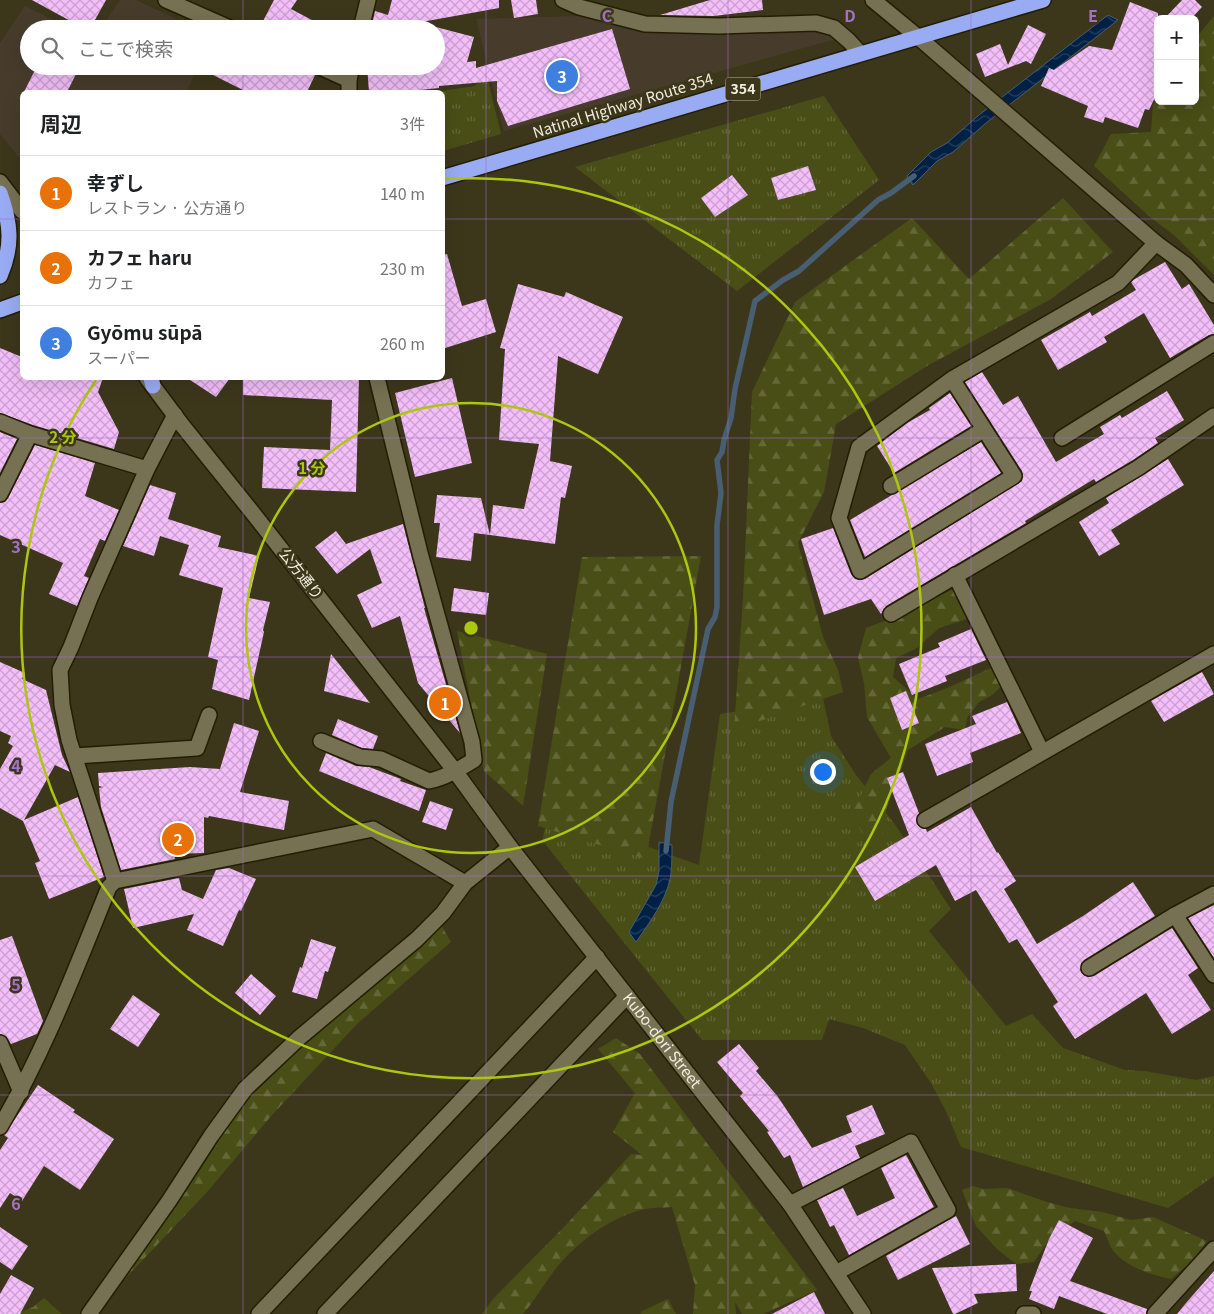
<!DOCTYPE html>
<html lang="ja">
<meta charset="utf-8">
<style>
:root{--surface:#fff;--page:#f2f2f2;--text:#202124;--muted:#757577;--line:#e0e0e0;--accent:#0f766e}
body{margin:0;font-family:Georgia,"Noto Sans JP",serif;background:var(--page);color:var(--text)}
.controls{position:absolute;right:15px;top:15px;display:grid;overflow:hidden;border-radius:8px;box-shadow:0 5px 20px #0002}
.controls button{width:45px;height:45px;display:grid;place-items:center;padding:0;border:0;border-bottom:1px solid var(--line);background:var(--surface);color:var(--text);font:25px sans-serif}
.you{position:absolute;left:822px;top:771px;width:18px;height:18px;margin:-12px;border:4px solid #fff;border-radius:50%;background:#1a73e8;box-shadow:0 0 0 8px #1a73e833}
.badge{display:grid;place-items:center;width:32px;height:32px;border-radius:50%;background:var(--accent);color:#fff;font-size:16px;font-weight:700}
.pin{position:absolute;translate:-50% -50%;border:2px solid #fff;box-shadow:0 1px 5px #0006}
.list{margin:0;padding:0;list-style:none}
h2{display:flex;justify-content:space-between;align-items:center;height:65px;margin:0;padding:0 20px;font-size:21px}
h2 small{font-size:16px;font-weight:400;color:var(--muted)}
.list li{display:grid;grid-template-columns:32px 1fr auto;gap:15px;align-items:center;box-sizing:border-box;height:75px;padding:0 20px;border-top:1px solid var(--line)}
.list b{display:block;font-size:19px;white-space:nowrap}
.list p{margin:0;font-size:16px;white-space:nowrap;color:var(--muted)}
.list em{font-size:16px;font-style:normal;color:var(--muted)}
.icon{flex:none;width:28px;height:28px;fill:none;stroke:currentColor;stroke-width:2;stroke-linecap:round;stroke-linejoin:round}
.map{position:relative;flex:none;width:1214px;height:1314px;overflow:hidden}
.search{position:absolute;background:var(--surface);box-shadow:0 5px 20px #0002;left:20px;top:20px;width:425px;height:55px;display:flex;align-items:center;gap:12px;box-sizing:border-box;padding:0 18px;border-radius:28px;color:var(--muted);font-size:19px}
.panel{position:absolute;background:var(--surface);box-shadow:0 5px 20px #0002;left:20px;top:90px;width:425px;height:290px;border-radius:8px}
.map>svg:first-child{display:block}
</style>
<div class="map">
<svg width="1214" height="1314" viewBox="0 0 1214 1314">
<defs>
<pattern id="grass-tufts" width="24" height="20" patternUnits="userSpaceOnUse" patternTransform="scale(1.25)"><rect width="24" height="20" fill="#494e16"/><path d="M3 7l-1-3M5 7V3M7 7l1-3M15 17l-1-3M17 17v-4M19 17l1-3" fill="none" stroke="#646837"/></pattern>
<pattern id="forest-firs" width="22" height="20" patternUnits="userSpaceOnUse" patternTransform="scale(1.25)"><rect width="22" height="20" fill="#494e16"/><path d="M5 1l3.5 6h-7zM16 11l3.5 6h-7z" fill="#646837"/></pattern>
<pattern id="water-waves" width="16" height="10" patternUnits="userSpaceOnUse" patternTransform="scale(1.25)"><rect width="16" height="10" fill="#002045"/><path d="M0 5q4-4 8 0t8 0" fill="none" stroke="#26415f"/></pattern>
<pattern id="building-cross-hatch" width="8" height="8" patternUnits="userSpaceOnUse" patternTransform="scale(1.25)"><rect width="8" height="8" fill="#f4befb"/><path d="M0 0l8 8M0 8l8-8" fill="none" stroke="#c9a0cd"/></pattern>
</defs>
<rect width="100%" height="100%" fill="#3c371b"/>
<path fill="#473c2c" d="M120 0H136L197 29H100Z
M25 6 71 29H29V66H198L187 92H22V161L0 134V43Z
M581 16 637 27 817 28 836 39 504 131 476 19Z"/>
<path fill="url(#grass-tufts)" d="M486 73 501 134 443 151 442 92H435L475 86Z
M824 96 879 180 737 291 575 167Z
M823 698 831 736 856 775 894 823 951 909 929 931 1006 1026 1032 1014 1063 1048 1125 1070 1144 1071 1196 1080 1214 1076V1176L1168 1208 961 1147 946 1111 931 1083 905 1045 863 1028 829 1019 822 1040H702L542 840 550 812 699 865 720 714Z"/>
<path fill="url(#forest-firs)" d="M1214 16V275L1175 236 1149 216 1094 166 1111 134 1151 132 1153 104 1158 98V101H1195V39Z
M1063 198 1113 252 1051 299 927 366 836 424 824 492 798 543 823 637 838 670 843 692 734 730 743 599 752 392 795 302 912 218 969 279Z
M701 556 646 859 538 826 582 557Z
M956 588 967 619 939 628 917 648 896 658 893 677 918 699 945 689 1004 662 1002 686 992 695 979 702 967 718 965 730 945 727 908 750 887 807 881 842 862 833 852 814 871 774 891 758 867 717 864 683 858 658 866 628 893 618Z
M457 631 547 654 523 806 484 771Z
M441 925 451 942 357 1024 272 1115 207 1192 121 1283 247 1095Z
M616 1038 640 1054 817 1290 763 1314H742L735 1302 736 1314H693L695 1285 672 1207C662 1208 650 1207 641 1210 608 1219 579 1241 557 1267 545 1282 536 1299 523 1314H482L493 1299 565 1226 631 1154 642 1155 613 1132 635 1093 598 1049Z
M973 1186 984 1189 1007 1188 1047 1202 1070 1208 1102 1212 1131 1220 1153 1217 1207 1241 1191 1262 1171 1279C1151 1275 1129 1268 1114 1252 1110 1247 1107 1237 1104 1231L1075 1221 1048 1241 1034 1262 1016 1264 997 1249 976 1226 962 1190Z
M44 1298 62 1314H16L33 1307Z
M668 1299 676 1314H642L640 1312Z"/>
<path fill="url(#water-waves)" stroke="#485e73" d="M1108 15 1118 20 986 123 953 152 937 161 913 185 907 176 931 152 947 143 979 115Z
M659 842 672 845C672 854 672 864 671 873 668 898 650 922 636 942L629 932 656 885 659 871Z"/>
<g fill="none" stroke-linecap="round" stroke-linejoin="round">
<path stroke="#485e73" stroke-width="5.5" d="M666 851 671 802 708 629 715 617 717 607V525L721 493 717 460 722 452 724 440 731 418 735 389 755 301 783 280 799 271 878 200 891 193 914 176"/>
</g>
<path fill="url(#building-cross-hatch)" d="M32 0H106L90 29H85Z
M274 0H297L291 9 329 29H272L262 23Z
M392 0H499V8L416 23 421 24V29H371L375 11 388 15Z
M511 0H536L538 14 514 18Z
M710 0H762L763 10 714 16 660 15Z
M1182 0H1195L1202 7 1191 19H1164Z
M1130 2 1158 13V91L1149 110 1145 109 1138 128 1105 117 1103 123 1084 117 1088 106 1041 86 1049 68 1054 70 1089 46 1112 50Z
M1028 25 1046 34 1031 64 1026 61 985 77 976 54 1000 44 1008 65Z
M436 27 474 37 467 62 476 61V68L612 29 630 89 508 126 497 101V81L439 86V88L401 92H369L367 66H394L392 70 436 66Z
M37 66H80L67 92H24Z
M195 66H298L315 75 307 92H247Z
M808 166 816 190 778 200 771 178Z
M732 175 748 195 715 217 701 198Z
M447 254 462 306 486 299 496 332 442 349V255Z
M1165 262 1182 289 1189 284 1214 325V334L1209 335 1170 358 1144 313 1104 337 1107 342 1058 370 1041 340 1090 312 1092 316 1136 290 1131 282 1133 280Z
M518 284 564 297 566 292 623 317 598 374 558 356 550 461 572 466 565 498 561 497 555 544 490 535 493 505 524 509 539 444 499 440 505 349 500 348Z
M0 348 22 357V378H103L98 392 119 432 114 449 33 425 0 413Z
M982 372 1003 405 1018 396 1056 462 1104 434 1100 427 1120 415 1122 418 1167 391 1184 420 1155 438 1158 443 1133 460 1096 482 1094 479 1025 521 1026 523 886 606 881 614 871 599 824 615 801 539 833 528 851 574 855 579 860 580 865 579 1022 481 1023 476 1022 471 965 382Z
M187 378H230L216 397Z
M243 378H359L356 492 262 488 264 447 330 450 332 400 243 395Z
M452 378 472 463 415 477 395 393Z
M950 393 971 426 894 473 877 446 907 423 930 410 929 408Z
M0 432 17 439 0 473Z
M981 442 1001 473 865 557 850 520Z
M35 445 95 463 85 496 119 510 105 541 100 539 84 576 89 578 77 606 49 594 63 563 0 535V503L5 502 8 498Z
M1168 459 1184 485 1111 530 1120 544 1099 556 1079 522 1109 503 1106 498Z
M150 485 176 493 168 519 221 536 218 547 259 556 249 598 270 602 263 630 264 632 249 700 212 689 218 660 208 657 223 588 179 575 189 545 160 536 154 556 123 546Z
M437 495 481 498 490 535 474 533 471 561 436 557 440 523H434Z
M403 524 425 608H424L460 733 418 683 400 616 372 628 357 595 382 583 370 549 337 574 315 547 336 531 346 544Z
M454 588 489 593 486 615 451 611Z
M971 629 986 660 945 676 947 681 912 695 899 664 940 647 938 643Z
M331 654 370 703 324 691Z
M0 662 25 673 22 679 46 690 62 755 70 772 55 765 24 820 78 797 104 877 49 899 35 863 40 861 23 821 0 808V769L13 746 8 743 11 736 0 731Z
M1202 672 1214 694 1164 722 1151 701Z
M906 691 919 723 902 730 890 698Z
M1007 702 1021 733 970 753 973 762 937 776 925 744 976 724 972 716Z
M338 719 378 736 373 749 362 748 332 735Z
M234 723 259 731 240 792 289 801 284 830 209 816 208 818 204 817V853L174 854 175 859 121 870 101 807 99 788 103 787 99 786 98 773 190 767 220 769Z
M326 753 356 766 369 767 401 779 400 781 426 790 419 811 319 771Z
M903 772 919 813 916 820 917 824 921 828 926 829 927 832 971 807 997 853 998 852 1016 881 1004 889 1037 944 1083 916 1133 882 1155 916 1084 960 1081 964V972L1085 976H1094L1172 928 1198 968 1188 975 1211 1010 1172 1034 1146 993 1075 1039 1053 1006 1058 1002 1017 939 1009 943 976 890 955 901 936 865 875 901 855 867 909 835 887 778Z
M430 801 453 809 446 830 422 822Z
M229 868 256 879 241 911 239 910 223 946 187 930 194 914 133 928 124 889 179 878 182 890 203 899 216 870Z
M1214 905V958L1188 918Z
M12 936 43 1021 37 1034 11 1044 6 1036 0 1034V940Z
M311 939 336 947 328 972 325 971 317 999 292 992 300 967 302 968Z
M251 974 276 996 260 1015 235 993Z
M133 995 160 1014 138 1047 110 1029Z
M739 1044 759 1068 756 1071 778 1097 812 1148 852 1132 846 1116 872 1105 885 1134 855 1146 860 1158 803 1187 790 1155 784 1158 767 1132 769 1131 740 1096 743 1093 717 1062Z
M38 1085 75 1110 73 1112 114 1139 80 1190 44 1166 22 1201 10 1193 0 1208V1150L8 1138 4 1135Z
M906 1155 934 1207 849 1255 834 1225 830 1227 817 1200 843 1188 857 1216 895 1198 881 1168Z
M956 1216 970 1244 898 1280 886 1256Z
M1059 1220 1093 1238 1070 1281 1147 1309 1146 1314H1107L1059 1296 1054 1309 1029 1299 1032 1291H1029L1049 1239Z
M0 1227 28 1246 12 1270 0 1262Z
M1016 1264 1017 1291 974 1294 978 1303 955 1314H953L932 1268Z
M1214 1271V1314H1177L1186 1303Z
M11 1275 34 1288 20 1314H0V1294Z
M814 1292 825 1314H772Z"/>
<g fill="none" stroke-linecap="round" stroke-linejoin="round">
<defs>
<g id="minor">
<path d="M166 0 232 29"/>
<path d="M563 0 579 7 645 24 719 26 816 23 834 28 849 41 860 53"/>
<path d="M873 0 918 37 1156 243 1186 265 1214 295"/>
<path d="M361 29 368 0"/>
<path d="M318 66 349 80"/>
<path d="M349 92V80L352 66"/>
<path d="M0 182 22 211"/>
<path id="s1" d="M147 378 182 425 252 512 455 771 510 847 790 1204 863 1314"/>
<path d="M952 379 1014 476 860 571 839 518 859 447 952 379 1118 283 1156 243"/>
<path d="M0 422 30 434 147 469"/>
<path d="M1062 438 1214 343"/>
<path d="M891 486 983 430"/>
<path d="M0 494 30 434"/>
<path d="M955 575 1042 752"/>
<path d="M891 614 1138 468 1214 416"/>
<path d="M321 741 360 757 381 759 429 781C445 778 459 769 474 760L472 742 420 553 377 378"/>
<path d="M75 756 197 748 209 715"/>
<path d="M925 820 1214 654"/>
<path d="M115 881 69 740 62 705 60 670 71 647 90 598 147 469 175 415"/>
<path d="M1214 894 1175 915 1214 975"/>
<path d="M1089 968 1175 915"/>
<path d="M0 1043 21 1092"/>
<path d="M0 1127C45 1051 76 968 109 887L115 881 373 829 465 883"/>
<path d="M790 1204 911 1142 948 1210 836 1273"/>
<path d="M89 1314 169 1201 211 1136 245 1089 299 1038 417 939 443 913 465 883 510 847"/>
<path d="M259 1314 597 957"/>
<path d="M325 1314 627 996"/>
<path d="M1024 1314H1033"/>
<path d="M1155 1314 1214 1249"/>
</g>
<path id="highway" d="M442 178 1043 0
M0 193C11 224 13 246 0 276
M0 310 22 302
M151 378 153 386"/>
</defs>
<use href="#minor" stroke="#231e03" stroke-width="18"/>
<use href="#highway" stroke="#231e03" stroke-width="18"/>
<use href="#minor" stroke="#767153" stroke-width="15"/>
<use href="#highway" stroke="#99abf2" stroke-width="15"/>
</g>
<path fill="none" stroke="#a470ca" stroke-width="1" stroke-opacity="0.55" d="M243 0V29M486 0V1314M728 0V1314M971 0V1314M243 66V92M0 219H22M442 219H1214M243 378V1314M0 438H1214M0 657H1214M0 876H1214M0 1095H1214"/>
<g fill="none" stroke="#adc60f" stroke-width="2.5">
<circle cx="471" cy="628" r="225"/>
<path d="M444 179A450 450 0 1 1 96 380"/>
</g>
<g text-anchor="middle" stroke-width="5" stroke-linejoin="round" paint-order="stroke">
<rect fill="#3c371b" stroke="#bab6a3" stroke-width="1" x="725.5" y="77.5" width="35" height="23" rx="4"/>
<g font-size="14" font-weight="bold" fill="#f0eddd">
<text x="743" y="94">354</text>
</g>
<g font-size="15" fill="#f0eddd" stroke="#3c371b">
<text transform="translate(623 106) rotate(-17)" y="5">Natinal Highway Route 354</text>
<text transform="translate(301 574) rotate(52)" y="5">公方通り</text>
<text dy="5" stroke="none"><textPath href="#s1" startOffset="839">Kubo-dori Street</textPath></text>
</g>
</g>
<g font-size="16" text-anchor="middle" font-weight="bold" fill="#a470ca" stroke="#3c371b" stroke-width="5" stroke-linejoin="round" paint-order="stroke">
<text x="607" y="22">C</text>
<text x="850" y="22">D</text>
<text x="1093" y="22">E</text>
<text x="16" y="553">3</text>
<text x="16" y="772">4</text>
<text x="16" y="991">5</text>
<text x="16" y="1210">6</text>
</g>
<circle cx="471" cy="628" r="8" fill="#adc60f" stroke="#3c371b" stroke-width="2.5"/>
<g font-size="15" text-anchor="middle" font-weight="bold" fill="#adc60f" stroke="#3c371b" stroke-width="5" stroke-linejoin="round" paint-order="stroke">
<text x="63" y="443">2 分</text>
<text x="312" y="474">1 分</text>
</g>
</svg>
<div class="controls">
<button>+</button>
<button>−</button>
</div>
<div class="you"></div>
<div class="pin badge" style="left:445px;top:703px;background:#e8710a">1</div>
<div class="pin badge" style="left:178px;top:839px;background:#e8710a">2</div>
<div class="pin badge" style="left:562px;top:76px;background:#3f7fe0">3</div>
<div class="search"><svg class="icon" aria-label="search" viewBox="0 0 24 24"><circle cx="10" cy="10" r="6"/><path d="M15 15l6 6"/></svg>ここで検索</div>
<section class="panel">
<h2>周辺<small>3件</small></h2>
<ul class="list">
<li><span class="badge" style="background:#e8710a">1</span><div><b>幸ずし</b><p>レストラン · 公方通り</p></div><em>140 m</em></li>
<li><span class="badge" style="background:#e8710a">2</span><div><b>カフェ haru</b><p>カフェ</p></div><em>230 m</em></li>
<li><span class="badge" style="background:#3f7fe0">3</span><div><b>Gyōmu sūpā</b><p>スーパー</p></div><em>260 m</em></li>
</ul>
</section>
</div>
